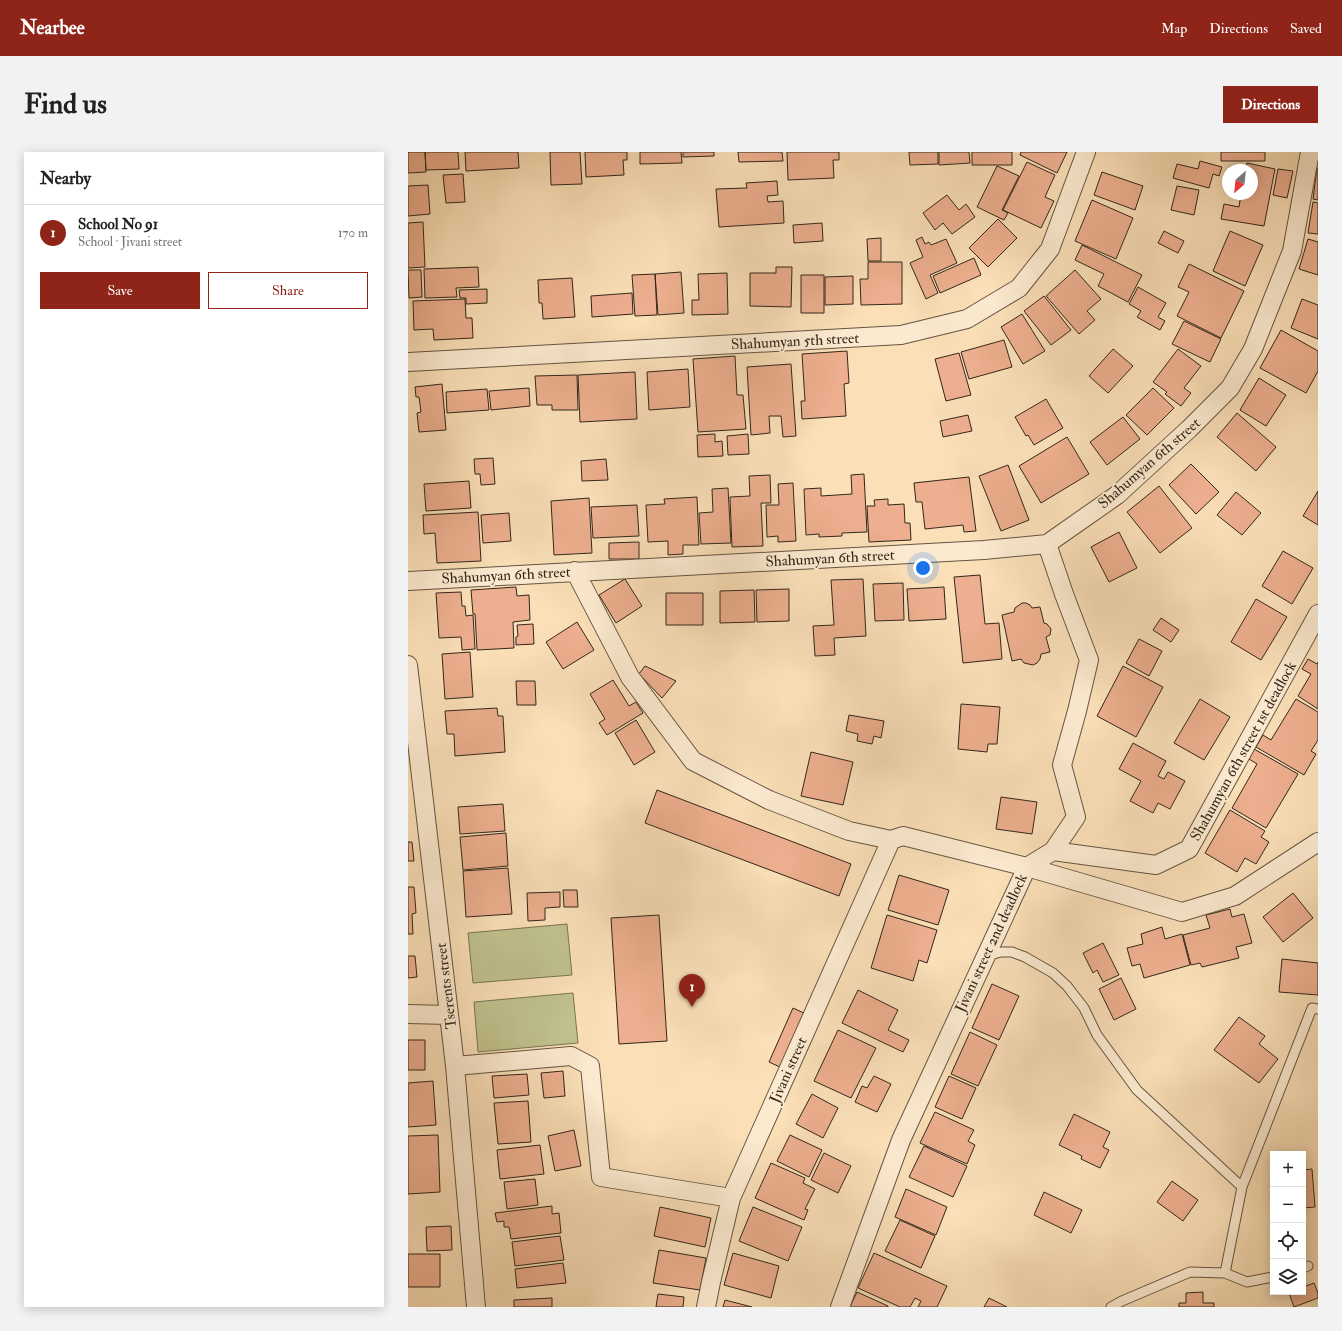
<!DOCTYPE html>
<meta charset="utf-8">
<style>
:root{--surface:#fff;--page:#f2f2f2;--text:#222;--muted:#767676;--line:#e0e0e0;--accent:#8f2418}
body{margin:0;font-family:"IM FELL Double Pica",serif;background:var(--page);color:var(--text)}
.controls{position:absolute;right:12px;bottom:12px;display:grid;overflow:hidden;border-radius:0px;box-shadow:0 2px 10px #0003}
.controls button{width:36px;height:36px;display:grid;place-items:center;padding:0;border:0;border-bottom:1px solid var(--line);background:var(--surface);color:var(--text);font:20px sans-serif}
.compass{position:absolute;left:814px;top:12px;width:36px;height:36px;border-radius:50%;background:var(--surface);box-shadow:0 2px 10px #0003;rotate:207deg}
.you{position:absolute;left:515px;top:416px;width:14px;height:14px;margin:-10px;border:3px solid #fff;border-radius:50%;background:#1a73e8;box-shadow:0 0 0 6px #1a73e833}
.badge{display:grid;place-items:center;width:26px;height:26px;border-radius:50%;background:var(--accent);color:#fff;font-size:13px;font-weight:700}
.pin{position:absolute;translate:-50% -33px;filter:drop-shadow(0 1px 2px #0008)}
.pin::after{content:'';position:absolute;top:21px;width:14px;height:12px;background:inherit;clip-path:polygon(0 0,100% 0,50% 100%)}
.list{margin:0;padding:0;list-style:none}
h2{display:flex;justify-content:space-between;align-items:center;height:52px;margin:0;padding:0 16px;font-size:17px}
h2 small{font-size:13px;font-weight:400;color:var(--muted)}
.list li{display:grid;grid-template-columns:26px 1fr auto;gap:12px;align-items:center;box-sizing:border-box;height:56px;padding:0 16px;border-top:1px solid var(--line)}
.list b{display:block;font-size:15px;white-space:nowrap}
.list p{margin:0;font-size:13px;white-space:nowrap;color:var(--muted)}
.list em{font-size:13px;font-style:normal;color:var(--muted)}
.actions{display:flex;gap:8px;padding:12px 16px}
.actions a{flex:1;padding:9px 0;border:1px solid var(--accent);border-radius:0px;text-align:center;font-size:14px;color:var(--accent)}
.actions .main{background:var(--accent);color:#fff}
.icon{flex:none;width:22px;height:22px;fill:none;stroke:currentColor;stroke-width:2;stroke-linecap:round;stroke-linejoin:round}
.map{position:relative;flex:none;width:910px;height:1155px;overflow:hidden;border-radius:0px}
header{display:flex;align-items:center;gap:24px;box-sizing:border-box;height:56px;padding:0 20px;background:var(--accent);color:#fff}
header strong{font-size:19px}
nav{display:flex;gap:22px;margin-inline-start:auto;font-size:14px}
.intro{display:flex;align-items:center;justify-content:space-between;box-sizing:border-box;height:96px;padding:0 24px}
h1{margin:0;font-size:28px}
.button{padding:10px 18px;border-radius:0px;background:var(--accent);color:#fff;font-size:14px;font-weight:700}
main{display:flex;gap:24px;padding:0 24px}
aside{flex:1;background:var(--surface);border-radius:0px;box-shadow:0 2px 10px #0003}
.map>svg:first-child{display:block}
</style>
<header>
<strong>Nearbee</strong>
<nav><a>Map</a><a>Directions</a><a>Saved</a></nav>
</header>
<div class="intro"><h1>Find us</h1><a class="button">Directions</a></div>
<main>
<aside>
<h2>Nearby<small></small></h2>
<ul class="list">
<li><span class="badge">1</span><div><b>School No 91</b><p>School · Jivani street</p></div><em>170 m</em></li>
</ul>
<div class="actions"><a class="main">Save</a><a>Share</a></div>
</aside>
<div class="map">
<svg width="910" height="1155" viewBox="0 0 910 1155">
<rect width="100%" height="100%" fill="#fadfb7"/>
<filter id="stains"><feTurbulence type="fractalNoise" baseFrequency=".005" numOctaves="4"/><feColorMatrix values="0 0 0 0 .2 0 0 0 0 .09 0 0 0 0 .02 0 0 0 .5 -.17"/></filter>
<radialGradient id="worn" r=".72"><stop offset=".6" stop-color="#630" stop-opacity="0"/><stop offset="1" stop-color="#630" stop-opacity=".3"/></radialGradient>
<path fill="#c0c18d" stroke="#797454" d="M159 772 164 823 65 831 60 781Z
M165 841 170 891 70 900 66 850Z"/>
<path fill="#edaf8f" stroke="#32271b" d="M0 0H17L18 20 0 21Z
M17 0H50L51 17 18 18Z
M57 0H110L111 16 58 19Z
M142 0H172L174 32 143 33Z
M177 0H219V8H215L216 23 178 25Z
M232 0H273L274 11 232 12Z
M275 0H306V4L275 5Z
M330 0H374L375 9 331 10Z
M379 0H431V8H425L426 26 380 28Z
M501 0H530V12L502 13Z
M531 0H561L562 11 531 13Z
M564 0H604V13H564Z
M613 0H659L649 21 612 3Z
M813 0H857V9H813Z
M792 9 814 15 811 24 805 22 801 36 765 26 769 12 790 17Z
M619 10 647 23 637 45 646 49 633 76 595 58Z
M839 11 867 17 856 74 813 67 816 52 831 55 833 42H844V18H837Z
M589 14 611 24 594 58 600 61 596 68 569 55Z
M909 16H910V48L905 47Z
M870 17 885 19 879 46 865 43Z
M694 20 735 34 727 58 686 43Z
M55 22 57 50 38 51 35 23Z
M369 29 370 43 359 44 360 50 375 49 376 71 311 75 308 37 339 36 338 31Z
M20 33 22 62 0 64V34Z
M769 34 791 38 786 63 763 58Z
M539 43 551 58 558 52 567 65 544 82 535 71 527 78 515 61Z
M684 48 725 66 708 107 667 89Z
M905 50 910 51V82L900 81Z
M590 67 609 86 580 115 561 96Z
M15 70 17 115 0 116V71Z
M414 71 415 89 386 91 385 73Z
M756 79 776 89 770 101 750 91Z
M822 79 855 93 837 134 805 119Z
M514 85 517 92 521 90 523 93 538 87 549 111 522 123 530 141 518 147 502 111 515 105 508 88Z
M473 86V109H460L459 87Z
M900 87 910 90V123L891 117Z
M674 93 734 123 720 150 690 134 696 122 667 108Z
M566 106 573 123 532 141 525 124Z
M460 110H494V152L453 153 452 127H460Z
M781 112 836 139 813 186 769 164 781 140 770 135Z
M70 115 71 135 48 136 49 145 17 146 16 117Z
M368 115H384L383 155 342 154V121H368Z
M0 118H13L14 145 1 146Z
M667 118 693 147 679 159 687 168 671 182 638 144Z
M273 120 276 161 250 163 247 122Z
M319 121 320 162 284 163V148H291L290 122Z
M247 122 249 163 227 164 224 123Z
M393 123H416V161H393Z
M445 124V152L417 153V125Z
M164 126 167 165 135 167 134 151H131L130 128Z
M730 135 758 151 750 165 757 169 752 178 729 165 733 159 721 152Z
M79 137V151L58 152V146H52L51 138Z
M224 141 225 162 184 165 183 144Z
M636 144 663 178 643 193 616 159Z
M57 147 58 166H64L65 186 26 188 25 177 6 178 5 149Z
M894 147 910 153V187L883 176Z
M614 162 637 199 615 212 593 175Z
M776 169 813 187 802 210 764 192Z
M873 178 910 199V219L898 241 852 216Z
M596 188 604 215 561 227 553 200Z
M705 197 725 214 700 241 681 224Z
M770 197 793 214 776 236 783 241 773 254 757 242 759 240 745 230Z
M439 199 441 231 436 232 438 264 394 267 393 249H397L394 202Z
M551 201 563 243 538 249 527 207Z
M327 204 329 243H335L338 277 290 280 285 207Z
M383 212 388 284 375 285 373 264H361L362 281 343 283 339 215Z
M280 217 282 255 241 258 239 220Z
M227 220 229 267 172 270 170 223Z
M169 223 170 258H144V253H129L127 224Z
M851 226 878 243 858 274 832 258Z
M34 232 38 278 11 280 9 261 13 260 11 245H8L7 235Z
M121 236 122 254 83 258 81 239Z
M745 236 766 256 739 283 718 263Z
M79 237 81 258 39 261 38 240Z
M638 247 655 276 626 293 620 283 618 284 607 265Z
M829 261 868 295 848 319 809 285Z
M560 263 564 279 535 285 532 269Z
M715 265 732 287 699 313 682 290Z
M307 282V290L314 289 315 304 290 305 289 283Z
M340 282 341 302 320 303 319 284Z
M659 285 681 322 633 351 611 314Z
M85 306 87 332 73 333 72 322H67L66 307Z
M198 307 200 328 174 329 173 309Z
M783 312 811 340 788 362 761 333Z
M600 313 621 368 593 379 571 324Z
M456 322 459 380 434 381V384L411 385V382L398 383 396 337 413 336V344L444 342 443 323Z
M362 323 363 351H353L355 394 324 395 322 345 342 344 341 324Z
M561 325 568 379 556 380 555 373 517 377 514 350H508L506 331Z
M61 329 63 356 18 359 16 332Z
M385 331 388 389 370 390V384L359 385 358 353H371L370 332Z
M751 334 784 376 752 401 719 360Z
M320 336 323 391 293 392 291 361 305 360 304 337Z
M910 339V373L895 364Z
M828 340 853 361 834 383 809 363Z
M289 345 291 393H275V402L260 403V389L240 390 238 353 257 352 256 347Z
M181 346 184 401 146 403 143 349Z
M480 347V353L496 352 497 371H502L503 388 461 390 459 354H467L466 348Z
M229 353 231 384 185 386 183 355Z
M70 360 73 409 29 411 27 381 16 382 15 363Z
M101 361 103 389 75 391 73 363Z
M711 380 729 416 701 430 683 395Z
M231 390V407H201V391Z
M875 399 905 416 884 452 854 434Z
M572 423 577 472 591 471 594 507 555 511 546 425Z
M217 427 234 454 208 471 191 443Z
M455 427 458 484 426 486 427 503 407 504 405 474 426 473 423 428Z
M495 431 496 468 467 469 465 432Z
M108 435 109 444 121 443 122 468 105 470 106 496 69 498 67 462H65L63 438Z
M536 435 538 467 501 469 499 437Z
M381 437V469L349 470 348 438Z
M346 438 347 470 312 471V439Z
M53 440 54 454H57L58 464 65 463 67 497 54 498 53 485 31 486 28 441Z
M258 441H295V473H258Z
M848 447 879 465 853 508 823 490Z
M614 451H618L622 453 624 456 632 455 636 471 639 472 643 477 642 483 638 485 642 500 633 502 632 507 629 511 625 513 616 511 613 507 604 509 594 463 606 460 607 456Z
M753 466 771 478 763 490 745 478Z
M169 470 186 498 155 517 138 490Z
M125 472 126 492 108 493V485L110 484 109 473Z
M731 487 754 499 741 524 718 511Z
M62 500 65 545 37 547 34 502Z
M900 507 909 512 910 510V557L890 544 903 522 894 517Z
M237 514 268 529 254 546 231 522Z
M715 514 755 535 728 585 689 564Z
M205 528 221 554 228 550 235 561 199 583 191 571 197 567 182 542Z
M108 529H127L128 553H109Z
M792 547 822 565 796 608 766 591Z
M888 547 910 560V588L903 599 908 602 896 623 848 595 855 583 863 588Z
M553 552 592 555 589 592H580L579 600 550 597Z
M89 556 90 564H95L97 600 47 604 46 582H39L37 559Z
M441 563 476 569 473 586 466 584 464 592 449 589 450 582 438 579Z
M228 568 247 600 226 613 207 581Z
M725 591 758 609 750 624 756 627 760 620 777 629 762 657 750 651 745 661 722 649 733 629 711 617Z
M846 597 890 622 858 676 824 656 849 612 841 607Z
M403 600 445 610 435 653 393 644Z
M249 638 443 712 431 744 237 671Z
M593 645 629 650 624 682 588 677Z
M95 652 97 679 52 682 50 655Z
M822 658 857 679 853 685 861 690 848 712 837 706 829 720 797 701Z
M98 681 100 714 55 718 52 685Z
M0 690H4L6 709H0Z
M100 716 104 762 58 765 55 719Z
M491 723 541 738 530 773 480 758Z
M0 735H6L8 761 4 762 5 782H0Z
M155 738H169L170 755H156Z
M152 740V755L137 756V768L120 769 119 741Z
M885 741 905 766 875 790 855 765Z
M822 757 824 765 836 762 844 791 828 795 831 806 794 815 792 811 783 813 775 783 802 776 798 763Z
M251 763 259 889 211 892 203 766Z
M479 763 529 778 519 811 511 808 505 829 463 816Z
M754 775 757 787 774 782 782 813 736 826 732 812 724 814 719 796 735 792 733 782Z
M695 791 711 823 695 830 689 818 685 821 675 801Z
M0 804H7L9 825 0 826Z
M874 807 910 811V843L871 840Z
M713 826 728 857 706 868 691 837Z
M584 832 611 844 591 888 564 876Z
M450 838 490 858 480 878 501 888 495 900 434 871Z
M385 856 398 862 374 916 361 910Z
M831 865 857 884 851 892 870 907 851 931 806 898Z
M430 878 468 896 443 946 406 929Z
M562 880 589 893 570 934 543 922Z
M0 888H17V918H0Z
M155 919 157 944 136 946 133 921Z
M119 922 121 943 86 946 84 924Z
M466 924 483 932 469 960 447 950 454 934 459 936Z
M541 924 568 936 554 967 527 955Z
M25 929 28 973 0 975V931Z
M404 942 430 956 415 986 388 972Z
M120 949 123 990 90 992 86 951Z
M527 960 566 978 560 989 567 993 559 1012 512 991Z
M666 962 702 980 695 995 701 998 692 1016 673 1007 674 1004 651 993Z
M166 978 173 1014 147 1019 140 984Z
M30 983 32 1040 0 1042V984Z
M382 983 414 998 401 1025 369 1009Z
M132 993 136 1022 92 1027 89 998Z
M516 994 559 1014 545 1045 501 1025Z
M416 1001 443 1014 430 1041 403 1028Z
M363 1011 397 1026 395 1031 407 1037 397 1057 400 1058 396 1068 347 1046Z
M904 1017 907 1055 895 1056V1018Z
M127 1027 130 1053 99 1057 96 1030Z
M764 1029 790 1048 775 1069 749 1050Z
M498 1037 539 1055 528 1083 487 1065Z
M636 1040 674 1058 663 1081 626 1063Z
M144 1054V1062L151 1061 153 1081 103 1087 101 1075H96V1069L89 1070 87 1061Z
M252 1055 303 1066 297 1095 246 1084Z
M345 1055 394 1075 380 1109 331 1089Z
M492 1068 527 1084 513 1116 477 1099Z
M43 1074 44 1098 19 1099 18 1075Z
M152 1084 156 1108 107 1114 104 1090Z
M251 1098 298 1106 292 1138 245 1131Z
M325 1101 371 1114 363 1146 316 1133Z
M466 1101 539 1134 529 1155H510L513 1149 507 1146 502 1155H492L450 1136Z
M0 1102H32V1135H0Z
M155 1111 158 1131 109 1136 107 1117Z
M906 1131 910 1141V1146L886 1155 881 1141 895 1140V1135Z
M449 1140 480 1154V1155H442Z
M795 1140V1151H806V1155H771V1151H778V1141Z
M250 1142 276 1145 275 1155H248Z
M144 1146V1155H106V1148Z
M581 1146 599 1155H576Z
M317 1148 344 1155H315Z"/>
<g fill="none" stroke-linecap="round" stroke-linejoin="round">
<defs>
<path id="service" d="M578 804 593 800H604L617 805 645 821 659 834 676 856 689 883 729 938 834 1035
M895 1116 900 1114
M817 1121 834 1035 904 856 910 857
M703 1155 714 1149 782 1120 817 1121 839 1130 865 1125"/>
<path id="minor" d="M0 210 493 183 559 167 611 136 642 97 678 0
M167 419 222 525 285 609 361 648 441 679 483 688 495 684 619 715 774 760 827 744 910 690
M0 429 576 398 639 392 709 343 781 277 822 236 845 197 884 99 902 0
M0 513 47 914 68 1155
M645 699 748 713 781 697 910 462
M0 862 41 863
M47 914 163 904 182 914 193 1025 323 1046
M298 1155 303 1130 323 1046 483 688
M432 1155 493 988 619 715 645 699 668 665 654 613 669 559 681 508 656 442 639 392"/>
</defs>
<use href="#service" stroke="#645542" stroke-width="11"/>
<use href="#minor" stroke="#645542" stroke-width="20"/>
<use href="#service" stroke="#fcead0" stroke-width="9"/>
<use href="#minor" stroke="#fcead0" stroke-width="18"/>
</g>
<g text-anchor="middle" stroke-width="4" stroke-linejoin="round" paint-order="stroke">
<g font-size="15" fill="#32271b" stroke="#fcead0">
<text transform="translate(387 189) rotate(-3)" y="5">Shahumyan 5th street</text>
<text transform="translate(741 311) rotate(-41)" y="5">Shahumyan 6th street</text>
<text transform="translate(422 406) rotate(-3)" y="5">Shahumyan 6th street</text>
<text transform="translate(98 423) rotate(-3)" y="5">Shahumyan 6th street</text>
<text transform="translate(835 599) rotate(-61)" y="5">Shahumyan 6th street 1st deadlock</text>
<text transform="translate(583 791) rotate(-65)" y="5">Jivani street 2nd deadlock</text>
<text transform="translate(38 834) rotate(-97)" y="5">Tserents street</text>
<text transform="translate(380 918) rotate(-66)" y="5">Jivani street</text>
</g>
</g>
<rect width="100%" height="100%" filter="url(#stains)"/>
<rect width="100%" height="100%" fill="url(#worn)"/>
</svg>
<div class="controls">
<button>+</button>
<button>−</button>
<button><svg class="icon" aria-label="locate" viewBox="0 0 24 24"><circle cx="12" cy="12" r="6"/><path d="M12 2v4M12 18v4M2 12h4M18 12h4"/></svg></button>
<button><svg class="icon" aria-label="layers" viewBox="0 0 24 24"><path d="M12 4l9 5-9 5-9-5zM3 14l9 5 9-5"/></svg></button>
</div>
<svg class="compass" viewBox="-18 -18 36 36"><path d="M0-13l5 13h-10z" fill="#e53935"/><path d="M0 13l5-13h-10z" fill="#767676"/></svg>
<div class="you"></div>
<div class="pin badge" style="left:284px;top:855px">1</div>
</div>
</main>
